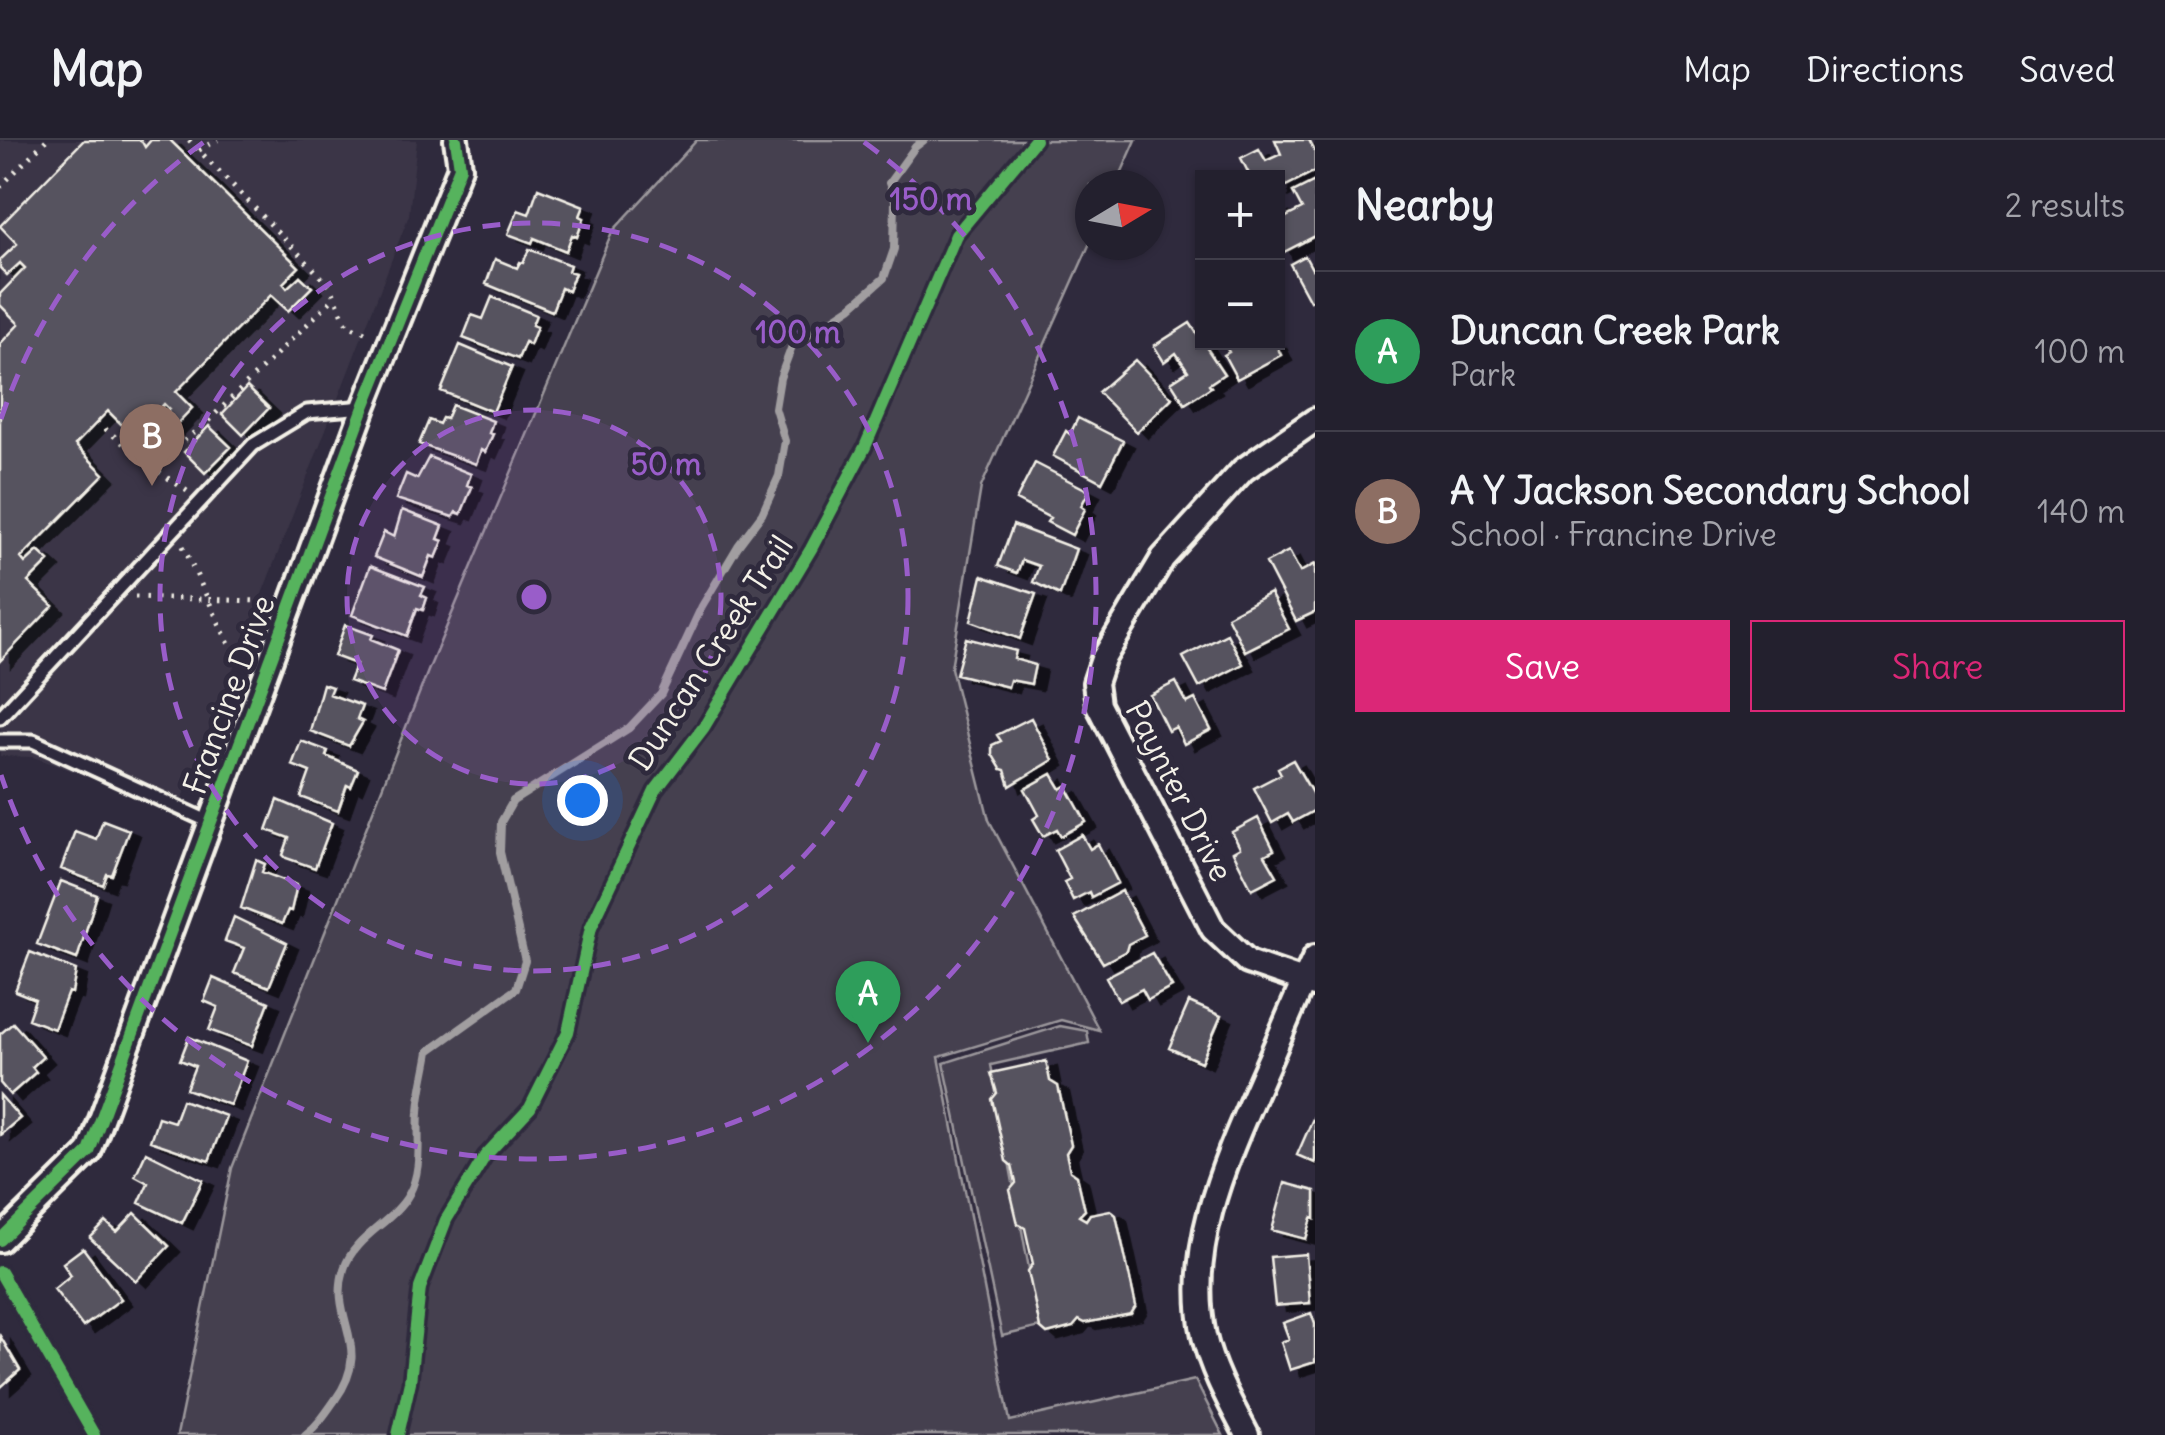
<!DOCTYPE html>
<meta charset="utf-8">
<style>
:root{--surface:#23202e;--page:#2b2836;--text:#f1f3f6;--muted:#a3a3aa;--line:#403e4a;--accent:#db2777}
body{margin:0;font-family:Delius,sans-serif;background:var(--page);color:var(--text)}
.controls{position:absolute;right:30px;top:30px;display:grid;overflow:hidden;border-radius:0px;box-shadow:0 2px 8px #0004}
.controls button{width:90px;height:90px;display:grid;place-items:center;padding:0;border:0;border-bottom:2px solid var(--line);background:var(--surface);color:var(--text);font:50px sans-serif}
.compass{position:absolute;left:1075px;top:30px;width:90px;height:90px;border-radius:50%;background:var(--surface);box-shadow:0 2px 8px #0004;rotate:80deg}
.you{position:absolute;left:582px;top:660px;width:35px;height:35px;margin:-25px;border:8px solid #fff;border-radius:50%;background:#1a73e8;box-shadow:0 0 0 15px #1a73e833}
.badge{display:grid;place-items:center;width:65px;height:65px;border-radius:50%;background:var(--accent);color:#fff;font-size:32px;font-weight:700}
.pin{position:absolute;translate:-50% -82px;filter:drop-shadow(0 2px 5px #0008)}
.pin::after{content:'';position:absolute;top:52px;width:35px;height:30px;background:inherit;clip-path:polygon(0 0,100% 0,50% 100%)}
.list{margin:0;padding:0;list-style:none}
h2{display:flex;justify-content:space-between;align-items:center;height:130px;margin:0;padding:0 40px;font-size:42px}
h2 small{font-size:32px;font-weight:400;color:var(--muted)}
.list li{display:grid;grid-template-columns:65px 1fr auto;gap:30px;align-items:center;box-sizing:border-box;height:160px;padding:0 40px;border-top:2px solid var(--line)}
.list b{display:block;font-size:38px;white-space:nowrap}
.list p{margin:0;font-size:32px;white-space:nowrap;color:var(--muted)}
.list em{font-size:32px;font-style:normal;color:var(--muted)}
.actions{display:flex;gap:20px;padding:30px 40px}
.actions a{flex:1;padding:22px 0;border:2px solid var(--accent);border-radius:0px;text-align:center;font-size:35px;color:var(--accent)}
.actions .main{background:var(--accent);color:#fff}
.map{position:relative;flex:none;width:1315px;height:1295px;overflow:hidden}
header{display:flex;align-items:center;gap:60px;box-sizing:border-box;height:140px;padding:0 50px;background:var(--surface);border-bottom:2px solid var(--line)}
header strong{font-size:48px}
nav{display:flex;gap:55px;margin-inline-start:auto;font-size:35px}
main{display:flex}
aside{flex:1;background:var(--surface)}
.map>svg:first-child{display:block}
</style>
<header>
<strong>Map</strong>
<nav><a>Map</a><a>Directions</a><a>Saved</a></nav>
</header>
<main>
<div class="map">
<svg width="1315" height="1295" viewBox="0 0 1315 1295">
<defs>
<filter id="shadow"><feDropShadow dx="11" dy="6" stdDeviation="0" flood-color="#0009"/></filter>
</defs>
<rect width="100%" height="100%" fill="#2f2a3d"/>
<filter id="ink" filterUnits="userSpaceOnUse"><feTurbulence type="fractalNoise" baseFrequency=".01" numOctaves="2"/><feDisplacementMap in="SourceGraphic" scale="20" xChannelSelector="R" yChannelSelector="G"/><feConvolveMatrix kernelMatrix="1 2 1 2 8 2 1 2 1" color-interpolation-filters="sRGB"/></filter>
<g filter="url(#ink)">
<path fill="#3b3647" d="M0 0H417L409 75 179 668 33 617 0 616Z"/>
<path fill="#454050" stroke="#9c989c" stroke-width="2.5" d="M697 0H1136L1116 45H1090V103L981 347 951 528 989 680 1099 890 1061 880 939 917 1010 1281 1195 1240 1223 1295H177L232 1028 428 531 612 92Z
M1060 886 1087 891 1089 903 991 925 1040 1187 1002 1196 944 923Z"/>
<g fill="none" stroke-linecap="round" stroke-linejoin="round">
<path stroke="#a19ea0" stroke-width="8" d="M305 1295C318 1285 326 1273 335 1260 375 1205 328 1180 344 1129 354 1096 393 1083 409 1054 423 1029 417 999 419 972 420 951 426 931 429 911L516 849 525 821 500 712 501 682 513 661 629 588 661 554 702 466 738 406 762 374 779 336 785 301 775 268 780 238 792 206 851 167 884 138 894 109 895 60 889 43 915 7 924 0"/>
</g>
<path fill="#56525f" stroke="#f4f1e8" stroke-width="2.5" filter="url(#shadow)" d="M84 0H141L145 7 151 0H170L299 127 283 143 287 148 300 136 312 147 288 171 271 155 176 252 192 268 168 293 156 282 169 269 164 264 133 296 108 271 75 305 104 334 21 418 25 423 38 411 49 421 28 442 53 466 0 521V204L19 184 0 165V154L25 128 20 123 7 135 0 128V120L17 104 0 86Z
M1275 0H1309L1315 12V31L1278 50V38H1251L1241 18 1259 9 1266 21 1281 14Z
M1315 41V96L1282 113 1278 103V66L1284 78 1302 69 1293 52Z
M538 48 584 66 580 76 584 78 577 97 572 95 566 111 534 98 532 103 508 94 518 70 529 74Z
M529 109 570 125 568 131 575 133 568 151 561 148 552 171 486 144 495 119 517 128 520 122 523 123Z
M1305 116 1312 129 1315 127V158L1310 161 1290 124Z
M492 157 536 175 532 185 537 187 530 205 525 202 518 219 463 198 472 175 483 179Z
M1190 183 1224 234 1209 244 1211 247 1185 264 1171 242 1188 231 1176 213 1164 222 1154 206Z
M1223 202H1275L1281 215 1237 239 1224 215 1229 212Z
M460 205 512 227 493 272 441 251Z
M1135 220 1172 258 1137 292 1098 252Z
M247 247 269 268 243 295 222 274Z
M452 265 493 281 489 293 493 294 485 312 481 310 476 324 419 304 429 280 439 284 442 278 446 279Z
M1078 278 1123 301 1102 342 1053 316 1066 291 1070 294Z
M209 286 231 307 205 333 184 312Z
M429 317 471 334 467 345 472 347 461 374 456 372 453 377 396 359 406 334 417 339Z
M1035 323 1089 351 1081 366 1085 369 1072 395 1047 382 1050 378 1016 360Z
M402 370 443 386 438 399 443 401 436 418 431 416 423 437 374 417 384 392 394 397Z
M1013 385 1076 409 1060 455 1033 442 1039 426 1022 420 1017 433 998 426Z
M1289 411 1300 432 1315 424V472L1296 481 1266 423Z
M370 426 425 447 421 455 427 458 423 470 417 468 407 496 352 475Z
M982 436 1036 454 1020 499 971 481Z
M1270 453 1289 489 1245 511 1227 476Z
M345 485 373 495 371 499 398 510 382 553 349 541 356 524 334 516Z
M1227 494 1243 524 1199 547 1183 517Z
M966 498 1016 511 1014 519 1035 525 1031 544 1010 540 1008 547 956 534Z
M1176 542 1187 563 1195 559 1211 590 1184 604 1176 587 1168 591 1150 555Z
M323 544 332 547 329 554 362 566 357 579 363 582 349 606 310 591Z
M1031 578 1053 620 1010 646 1005 630 1001 629 992 614V605L1001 601 997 595Z
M301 601 328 611 326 616 358 630 351 647 347 645 338 671 301 657 310 632 292 625Z
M1293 620 1315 658V670L1293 682 1288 674 1272 683 1254 648 1281 634 1278 628Z
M1052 634 1061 649 1066 646 1086 682 1061 696 1057 689 1043 696 1033 679 1039 675 1025 649Z
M278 660 332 683 315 728 286 718 283 715 289 698 267 690Z
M1258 678 1274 710 1265 715 1277 736 1252 749 1233 712 1240 708 1232 692Z
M103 680 129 690 112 735 107 734 103 745 61 729 75 691 96 699Z
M1082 695 1090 709 1098 704 1118 743 1091 757 1089 752 1073 760 1064 742 1070 739 1055 710Z
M256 720 265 724 262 732 297 745 291 771 288 770 282 784 241 768Z
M61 741 97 755 77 819 37 804Z
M1122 751 1145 795 1128 804 1126 811 1103 823 1074 777Z
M234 777 287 803 269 847 234 833 244 808 225 801Z
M30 812 76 830 72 853 68 852 54 889 28 879 35 859 15 851Z
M1152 813 1172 847 1148 860 1142 849 1119 861 1106 837Z
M213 838 269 862 252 906 209 890 218 867 204 861Z
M1189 862 1221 876 1201 922 1169 908Z
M13 883 43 917 32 927 36 932 10 955 0 943V894Z
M189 897 247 921 230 965 186 949 195 926 180 920Z
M1046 921 1050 941 1058 946 1071 1005 1066 1013 1070 1031 1077 1036 1085 1070 1079 1076 1086 1080 1090 1074 1110 1070 1116 1075 1136 1166 1131 1174 1085 1183 1079 1180 1073 1187 1047 1194 1040 1188 1028 1131 1033 1124 1025 1088 1018 1084 1010 1050 1016 1043 1012 1026 1006 1021 992 959 997 953 991 933Z
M0 955 20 978 0 995Z
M182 960 226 976 209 1021 150 1001 158 977 174 982Z
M1315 974V1023L1297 1015Z
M146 1012 203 1040 182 1083 139 1063 148 1043 135 1036Z
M1285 1043 1315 1051V1079L1312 1078 1306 1099 1272 1090Z
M135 1073 169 1106 136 1141 90 1098 106 1082 117 1092Z
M83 1108 121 1159 83 1187 54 1149 71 1135 63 1123Z
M1306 1114 1310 1163 1275 1166 1270 1117Z
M1311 1173 1315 1184V1222L1290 1230 1281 1202 1289 1199 1283 1183Z
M0 1196 20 1230 0 1248Z"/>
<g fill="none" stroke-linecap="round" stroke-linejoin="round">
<defs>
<path id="lane" d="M0 577 253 305 307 272 364 267
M0 601H33L212 683"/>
<path id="street" d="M1315 280 1243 330 1163 418 1103 519 1095 543 1098 565 1213 789 1248 822 1315 845
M0 1100 89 1012 364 267 460 27 456 0
M1247 1295C1231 1264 1212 1231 1204 1196 1185 1105 1227 1018 1262 937 1280 897 1296 857 1315 817"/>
</defs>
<use href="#lane" stroke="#f4f1e8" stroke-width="19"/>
<use href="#street" stroke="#f4f1e8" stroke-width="30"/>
<path stroke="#f4f1e8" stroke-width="5" stroke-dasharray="2.5 8" stroke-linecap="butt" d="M189 0 331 147 347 185 365 192
M199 10 218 0
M0 47 46 0
M97 282 152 327
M187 351 152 327 207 282 335 157
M183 406 235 517
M135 457 258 461"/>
<use href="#lane" stroke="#2f2a3d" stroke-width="11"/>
<use href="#street" stroke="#2f2a3d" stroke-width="22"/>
<defs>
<path id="cycleway" d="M0 1100 89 1012 364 267 460 27 456 0
M0 1132 94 1295
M398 1295 410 1242 420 1148 446 1080 485 1016 530 968 568 892 591 787 655 651 704 587 811 409 865 307 956 95 1035 0"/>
</defs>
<use href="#cycleway" stroke="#2f2a3d" stroke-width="19"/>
<use href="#cycleway" stroke="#56b35d" stroke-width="12"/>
</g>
</g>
<circle cx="534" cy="457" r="187" fill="#995dc9" fill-opacity=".12"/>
<g fill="none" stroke="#995dc9" stroke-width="5" stroke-dasharray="18 12">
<circle cx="534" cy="457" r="187"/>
<circle cx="534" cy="457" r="374"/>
<path d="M1 279A562 562 0 0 1 204 2M864 2A562 562 0 1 1 1 635"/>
</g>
<g text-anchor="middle" stroke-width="10" stroke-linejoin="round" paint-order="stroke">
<g font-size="32" fill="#f4f1e8" stroke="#2f2a3d">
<text transform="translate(711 513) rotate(-57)" y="11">Duncan Creek Trail</text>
<text transform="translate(229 555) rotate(-70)" y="11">Francine Drive</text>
<text transform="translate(1179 651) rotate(63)" y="11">Paynter Drive</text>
</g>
</g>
<circle cx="534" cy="457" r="15" fill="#995dc9" stroke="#2f2a3d" stroke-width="5"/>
<g font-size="30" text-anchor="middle" font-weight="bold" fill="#995dc9" stroke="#2f2a3d" stroke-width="10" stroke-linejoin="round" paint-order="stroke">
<text x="931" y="70">150 m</text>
<text x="798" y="203">100 m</text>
<text x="666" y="335">50 m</text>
</g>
</svg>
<div class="controls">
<button>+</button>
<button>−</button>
</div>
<svg class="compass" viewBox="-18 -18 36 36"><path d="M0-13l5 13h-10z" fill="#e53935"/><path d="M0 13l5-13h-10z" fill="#a3a3aa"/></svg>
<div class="you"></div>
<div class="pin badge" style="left:868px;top:903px;background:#2e9e5b">A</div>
<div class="pin badge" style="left:152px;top:346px;background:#8d6e63">B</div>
</div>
<aside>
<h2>Nearby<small>2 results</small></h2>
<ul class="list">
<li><span class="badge" style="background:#2e9e5b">A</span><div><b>Duncan Creek Park</b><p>Park</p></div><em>100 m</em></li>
<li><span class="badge" style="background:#8d6e63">B</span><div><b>A Y Jackson Secondary School</b><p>School · Francine Drive</p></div><em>140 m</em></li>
</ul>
<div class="actions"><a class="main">Save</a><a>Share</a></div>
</aside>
</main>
